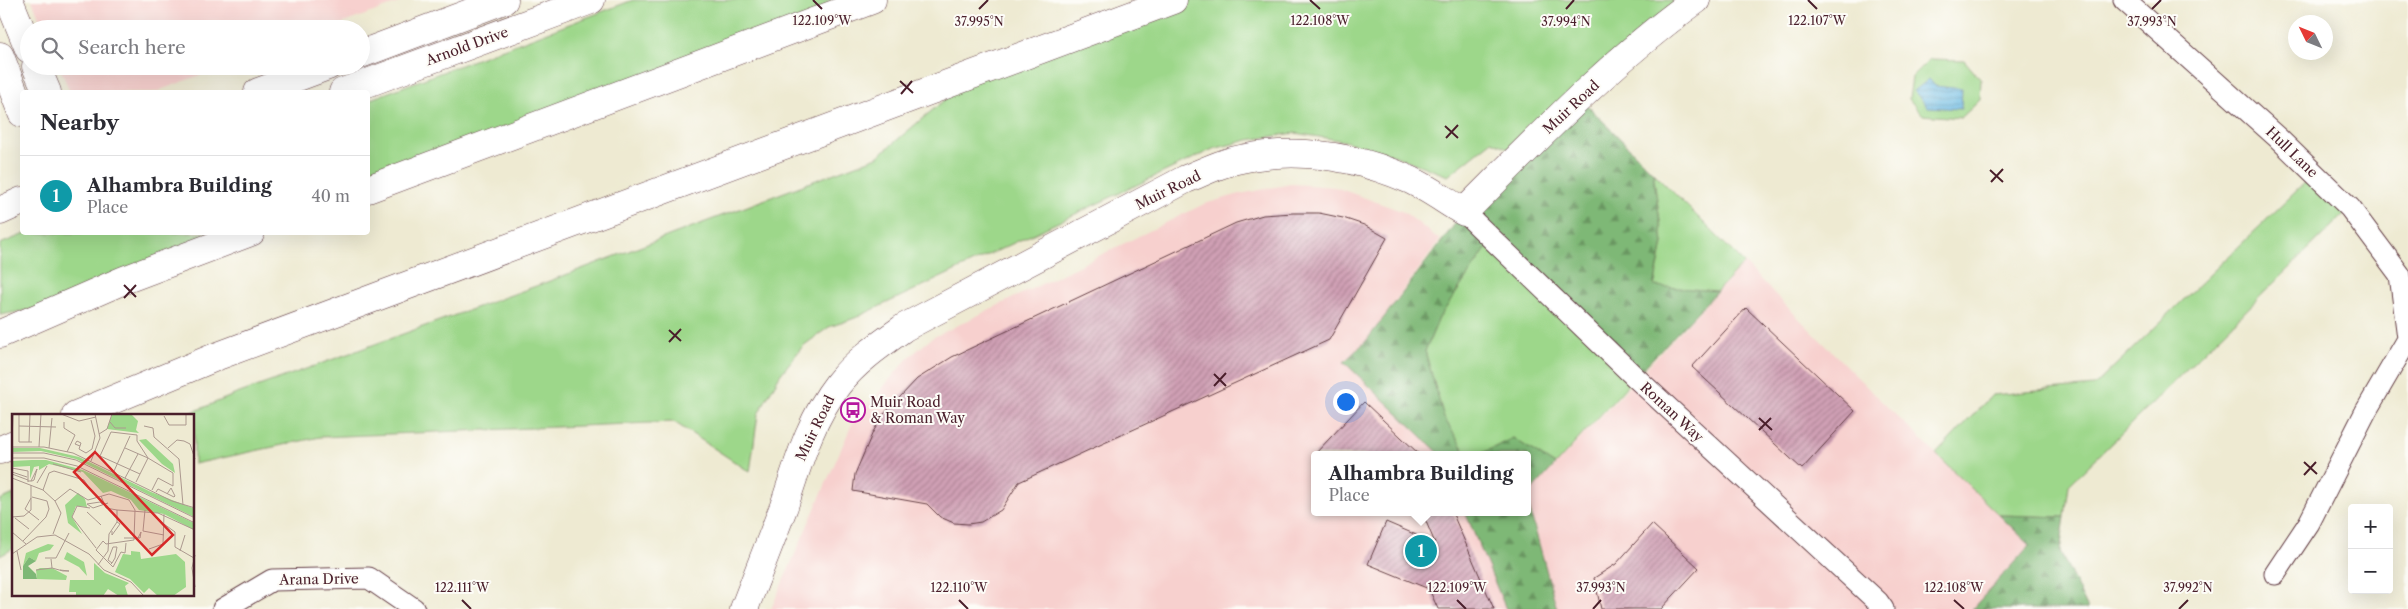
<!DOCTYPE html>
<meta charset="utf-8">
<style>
:root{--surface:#fff;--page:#f2f2f3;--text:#2b2b33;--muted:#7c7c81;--line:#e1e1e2;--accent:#111827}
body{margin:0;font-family:"Libre Caslon Text",serif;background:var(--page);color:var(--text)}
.controls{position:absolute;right:15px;bottom:15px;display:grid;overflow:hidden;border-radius:5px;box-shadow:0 5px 20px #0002}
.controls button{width:45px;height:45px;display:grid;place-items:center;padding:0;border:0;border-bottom:1px solid var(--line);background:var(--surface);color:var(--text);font:25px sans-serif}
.compass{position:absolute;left:2288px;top:15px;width:45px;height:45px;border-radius:50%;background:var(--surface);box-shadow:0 5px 20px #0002;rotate:313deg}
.you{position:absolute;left:1345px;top:401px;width:18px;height:18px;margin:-12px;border:4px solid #fff;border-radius:50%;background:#1a73e8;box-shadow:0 0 0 8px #1a73e833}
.badge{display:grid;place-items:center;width:32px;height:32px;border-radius:50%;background:var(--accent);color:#fff;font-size:16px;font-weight:700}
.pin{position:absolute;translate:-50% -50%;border:2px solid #fff;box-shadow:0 1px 5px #0006}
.popup{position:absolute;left:1311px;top:451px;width:220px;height:65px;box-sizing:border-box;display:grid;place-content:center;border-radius:5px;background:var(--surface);filter:drop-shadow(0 1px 4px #0005);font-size:16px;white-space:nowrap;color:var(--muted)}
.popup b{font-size:19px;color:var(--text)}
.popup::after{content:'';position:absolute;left:50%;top:100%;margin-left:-10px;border:10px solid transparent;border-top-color:var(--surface)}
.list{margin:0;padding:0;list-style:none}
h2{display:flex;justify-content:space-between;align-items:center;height:65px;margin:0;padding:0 20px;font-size:21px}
h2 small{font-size:16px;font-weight:400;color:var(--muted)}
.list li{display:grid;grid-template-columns:32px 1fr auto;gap:15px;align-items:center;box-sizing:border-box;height:80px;padding:0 20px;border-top:1px solid var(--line)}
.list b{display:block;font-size:19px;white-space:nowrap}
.list p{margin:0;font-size:16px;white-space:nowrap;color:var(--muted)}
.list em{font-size:16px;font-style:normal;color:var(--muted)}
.icon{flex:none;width:28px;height:28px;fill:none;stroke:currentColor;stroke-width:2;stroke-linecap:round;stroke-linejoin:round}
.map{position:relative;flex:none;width:2408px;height:609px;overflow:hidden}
.search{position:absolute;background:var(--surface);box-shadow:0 5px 20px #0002;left:20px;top:20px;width:350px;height:55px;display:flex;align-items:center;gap:12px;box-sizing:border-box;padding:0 18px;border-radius:28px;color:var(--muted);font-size:19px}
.panel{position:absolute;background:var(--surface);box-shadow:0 5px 20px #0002;left:20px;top:90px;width:350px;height:145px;border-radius:5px}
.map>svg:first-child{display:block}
</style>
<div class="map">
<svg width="2408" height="609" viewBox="0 0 2408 609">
<defs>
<pattern id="forest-firs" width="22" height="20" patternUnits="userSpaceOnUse" patternTransform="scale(1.25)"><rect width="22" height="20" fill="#7eb876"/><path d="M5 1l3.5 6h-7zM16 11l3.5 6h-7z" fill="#699561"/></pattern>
<pattern id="water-rules" width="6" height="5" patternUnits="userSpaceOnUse" patternTransform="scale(1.25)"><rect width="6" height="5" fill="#69bae4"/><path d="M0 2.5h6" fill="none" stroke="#5897b9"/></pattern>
<pattern id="building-hatch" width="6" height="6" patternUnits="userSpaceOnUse" patternTransform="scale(1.25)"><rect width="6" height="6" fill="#d0a0b5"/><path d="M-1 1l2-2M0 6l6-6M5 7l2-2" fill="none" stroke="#ab8293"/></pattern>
</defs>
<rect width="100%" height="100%" fill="#fdfcf7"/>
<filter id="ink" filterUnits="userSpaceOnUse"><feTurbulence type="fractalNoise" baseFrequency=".02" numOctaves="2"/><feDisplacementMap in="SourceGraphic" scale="10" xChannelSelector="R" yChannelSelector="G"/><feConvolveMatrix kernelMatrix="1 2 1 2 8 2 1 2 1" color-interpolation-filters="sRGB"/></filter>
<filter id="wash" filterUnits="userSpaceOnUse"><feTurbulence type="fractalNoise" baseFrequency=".0096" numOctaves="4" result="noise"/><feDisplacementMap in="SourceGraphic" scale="20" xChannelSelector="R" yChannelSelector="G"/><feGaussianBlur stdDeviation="1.12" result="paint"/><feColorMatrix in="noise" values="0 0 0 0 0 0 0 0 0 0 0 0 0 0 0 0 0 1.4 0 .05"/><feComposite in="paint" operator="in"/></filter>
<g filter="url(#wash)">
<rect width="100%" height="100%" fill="#eeead2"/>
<path fill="#f7d0ce" d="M32 0H406L327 29H44Z
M59 66H224L155 92H70Z
M1291 184 1335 187 1404 212 1440 240 1366 341 1345 362 1441 455H1315V512H1465L1506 609H771L852 424 908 358 932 338 1204 204 1240 194Z
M1744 263 1871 391 2030 545 1972 609H1557L1527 496Z"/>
<path fill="#9dd78a" stroke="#747b5a" d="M633 0H872L368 189V100Z
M1173 0H1696L1522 155 1492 141 1448 176 1393 155 1344 141 1295 133 1248 140 1213 149 855 318 829 327 803 346 780 375 758 414 750 472 674 422 320 437 194 464V415H185L234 395 547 282 877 157 975 74Z
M1930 59 1964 60 1981 80 1980 100 1961 118 1922 115 1909 99 1912 77Z
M1653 172 1744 263 1717 291 1654 287 1663 243Z
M2314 174 2350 208 2069 485 2065 517 1999 515 1936 454 1992 395 2094 386Z
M27 233H251L68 303 0 315V244Z
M1492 240 1635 377 1555 465 1513 438 1479 455H1467L1444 418 1425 351 1439 318Z
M14 494V548L0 556V500Z"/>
<path fill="url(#forest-firs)" stroke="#646c50" d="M1581 99 1653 172 1663 243 1654 286 1717 291 1635 377 1492 240 1439 318 1425 351 1444 418 1467 455H1441L1344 362 1366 341 1464 212Z
M1513 438 1555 465 1527 496V455H1479Z
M1527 500 1557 609H1506L1465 512H1527Z
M1999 515 2065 517 2060 551 2088 609H1972L2030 545Z"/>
<path fill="url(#water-rules)" stroke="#5a6c88" d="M1929 79 1935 86 1962 89 1961 109 1928 107 1914 91Z"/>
<g id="blocks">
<path fill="url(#building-hatch)" d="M1293 213H1319L1343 218 1364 225 1387 238 1329 340 1019 482 1001 510 981 522 968 524 954 523 940 517 927 504 853 491 855 474 873 432 884 414 917 379 952 357 1236 223 1263 215Z
M1746 308 1855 411 1802 469 1692 367Z
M1364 402 1420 455H1314Z
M1422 512H1452L1494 609H1438L1429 589 1368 564 1386 522 1435 543Z
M1652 524 1699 568 1661 609H1601L1594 578 1616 564Z"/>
</g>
</g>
<g filter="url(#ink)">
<use href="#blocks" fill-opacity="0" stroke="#633d44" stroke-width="1"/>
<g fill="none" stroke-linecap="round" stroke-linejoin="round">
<defs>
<path id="minor" d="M2124 0 2278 138 2350 208 2400 275 2408 338
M1464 212 1635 377 1878 602 1883 609
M2275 574 2309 523 2366 411 2408 339
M223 609 272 580 369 578 414 609"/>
<path id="tertiary" d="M9 0 29 49
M361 54 504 0
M0 56 22 113
M36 66 47 92
M258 92 328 66
M343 92 591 0
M0 211 22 201
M744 609C757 575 771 540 784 506 798 464 810 420 838 384 856 361 881 344 905 327L1186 179C1201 173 1217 165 1232 161 1292 146 1352 155 1408 179 1427 187 1445 201 1464 212 1537 139 1612 60 1696 0"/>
<path id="motorway" d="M368 189 872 0
M0 334 124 280 251 232
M76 415 218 356 1173 0
M0 450 14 444"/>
</defs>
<use href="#minor" stroke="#633d44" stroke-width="23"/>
<use href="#tertiary" stroke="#633d44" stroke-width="29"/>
<use href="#motorway" stroke="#633d44" stroke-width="29"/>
<use href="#minor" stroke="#fff" stroke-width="21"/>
<use href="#tertiary" stroke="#fff" stroke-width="28"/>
<use href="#motorway" stroke="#fff" stroke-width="28"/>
</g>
</g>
<path fill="none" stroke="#4a1f2b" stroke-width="2" d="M813 0 822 9M1310 0 1320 9M1808 0 1817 9M979 9 988 0M1566 9 1574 0M2152 9 2161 0M900 81 913 93M901 94 912 81M1445 126 1458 138M1446 138 1458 125M1990 170 2003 182M1991 182 2003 169M124 285 136 297M124 298 136 285M669 330 681 341M669 342 681 329M1214 374 1226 386M1214 386 1226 373M1759 418 1772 430M1759 430 1771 418M2304 462 2317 474M2304 475 2316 462M462 600 471 609M959 600 968 609M1457 600 1466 609M1954 600 1964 609M1593 609 1601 600M2179 609 2188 600"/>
<defs>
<symbol id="bus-ring" viewBox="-11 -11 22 22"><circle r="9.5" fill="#fdfcf7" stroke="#b5179e" stroke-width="1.5"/><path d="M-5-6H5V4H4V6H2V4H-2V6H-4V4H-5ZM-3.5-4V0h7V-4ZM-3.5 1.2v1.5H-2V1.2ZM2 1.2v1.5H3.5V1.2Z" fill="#b5179e"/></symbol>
</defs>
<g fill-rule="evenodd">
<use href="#bus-ring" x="839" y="396" width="28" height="28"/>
</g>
<g text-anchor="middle" stroke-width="4" stroke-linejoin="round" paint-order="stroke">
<g font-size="14" fill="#4a1f2b" stroke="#fdfcf7">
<text transform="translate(467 46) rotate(-20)" y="5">Arnold Drive</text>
<text transform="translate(1571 107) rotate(-43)" y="5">Muir Road</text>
<text transform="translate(2292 152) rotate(44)" y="5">Hull Lane</text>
<text transform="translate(1168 190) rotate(-26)" y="5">Muir Road</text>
<text transform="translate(1672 412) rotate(43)" y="5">Roman Way</text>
<text transform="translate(815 428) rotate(-64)" y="5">Muir Road</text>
<text transform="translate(319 579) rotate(-1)" y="5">Arana Drive</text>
</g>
<g font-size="14" fill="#4a1f2b" stroke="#fdfcf7" text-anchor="start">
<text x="870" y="407">Muir Road<tspan x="870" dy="16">&amp; Roman Way</tspan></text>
</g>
</g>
<g transform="translate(12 414)">
<rect width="182" height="182" fill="#eeead2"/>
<path d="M100 0H119L126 7 124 16 127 19 95 15ZM134 25 161 50 163 59 150 50 127 26ZM0 34H28L67 43 139 78 181 94 182 103 64 45 29 37 0 38ZM20 46H34L71 56 182 109V116L152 100 127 96 119 86 99 77 91 79 71 58 37 50 27 56V52L22 53 18 65V52L0 53V47ZM66 79 73 85 75 93 64 92 60 103 70 120 56 109 53 91ZM36 130 42 131 38 136 27 139 24 147 17 143 11 152 14 139ZM119 137 128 138 129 145 164 140 173 148 174 173 161 182H146L137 174 132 179 118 165 103 158 111 140 119 141ZM55 138 72 148 75 162 67 153 52 145ZM82 149 93 159 117 169 113 172 116 182H107L96 175 91 182H64V178H57L58 166H82ZM28 154H40L55 162 54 166 25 165 24 156Z" fill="#9dd78a"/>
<path d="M17 143 24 147 16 152 24 160 25 165H11V152Z" fill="#7eb876"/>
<path fill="none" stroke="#ac998f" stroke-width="1" d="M7 0V28H20M49 0 67 7 84 3M152 2 157 11H174V0M52 8V14L63 21 55 38M98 8 103 14H114M7 12 44 13M132 12 141 14 142 23 167 45 171 91M87 20 95 15 100 0M0 28 1 1M17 28 18 0M68 32 63 30 65 27 69 29 67 35 74 39 80 35 83 22 79 6M0 33H32L61 39 160 87 183 94M27 33 29 0M37 34 40 4M113 34 136 44 124 68M156 34 165 26 172 27 178 30 183 45M0 39H32L64 46 183 104M0 44H32L65 52 183 109M79 47 88 24 83 0M41 50 69 58M0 54 16 57V68M102 57 118 22M0 58 15 63M0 60 16 66M128 60 88 42 99 18 125 21V27L136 44 161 59V72L146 64 140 76M0 64 31 76 43 87 49 99 41 120M113 64 126 40M16 67H20L22 66 25 55 19 67M25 69 35 52M31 76 37 59 42 57 72 66 76 72M144 78 146 75 162 83 163 82 159 74 155 80M89 82 94 94 105 96M19 84 13 95 27 106M43 87 58 75 76 86 97 80 117 86 123 96 122 126 94 130 91 127 84 136 101 153 109 138 113 139 114 129M91 91 88 88 75 90 81 94 96 89M78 94 65 92 60 103 84 134M133 96 131 117 152 121M75 98 89 111 87 109M0 103 12 102 19 96V71M3 104 17 115M152 110 163 118V133L182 144M100 117V121L108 110 105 108M0 118 14 130M97 120 105 108V96L146 99 183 116M112 124H128L129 118 126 124M11 127 34 103 37 95 35 87 20 83M137 135 151 130 152 100M5 137 9 156M168 137 173 121M0 140 25 123 43 121 77 140 92 156 119 168 132 182M183 141 180 154 183 173M33 144H44L57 119M39 145 40 154 51 157H57L48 156M86 151 96 137 97 120M98 151 100 149 103 144 105 133H101L96 146 100 149M24 156 40 154"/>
<path fill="#d62828" fill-opacity="0.15" stroke="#d62828" stroke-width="2.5" d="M83 38 161 121 140 141 62 58Z"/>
<rect width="182" height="182" fill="none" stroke="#4a1f2b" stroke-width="2.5"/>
</g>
<g font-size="12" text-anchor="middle" fill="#4a1f2b" stroke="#fdfcf7" stroke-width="4" stroke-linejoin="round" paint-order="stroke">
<text x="822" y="25">122.109°W</text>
<text x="1320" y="25">122.108°W</text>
<text x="1817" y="25">122.107°W</text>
<text x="979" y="26">37.995°N</text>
<text x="1566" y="26">37.994°N</text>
<text x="2152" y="26">37.993°N</text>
<text x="1601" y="592">37.993°N</text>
<text x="2188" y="592">37.992°N</text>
<text x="462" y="592">122.111°W</text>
<text x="959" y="592">122.110°W</text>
<text x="1457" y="592">122.109°W</text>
<text x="1954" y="592">122.108°W</text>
</g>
</svg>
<div class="controls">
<button>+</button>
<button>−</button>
</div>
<svg class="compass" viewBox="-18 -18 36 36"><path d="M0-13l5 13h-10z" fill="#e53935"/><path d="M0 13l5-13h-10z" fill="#7c7c81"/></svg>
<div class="you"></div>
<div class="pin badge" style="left:1421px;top:551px;background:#0f9aa8">1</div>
<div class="popup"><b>Alhambra Building</b>Place</div>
<div class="search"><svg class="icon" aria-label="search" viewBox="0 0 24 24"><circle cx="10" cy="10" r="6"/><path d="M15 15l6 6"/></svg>Search here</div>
<section class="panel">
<h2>Nearby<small></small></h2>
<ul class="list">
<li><span class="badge" style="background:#0f9aa8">1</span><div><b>Alhambra Building</b><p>Place</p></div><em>40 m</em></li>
</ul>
</section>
</div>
